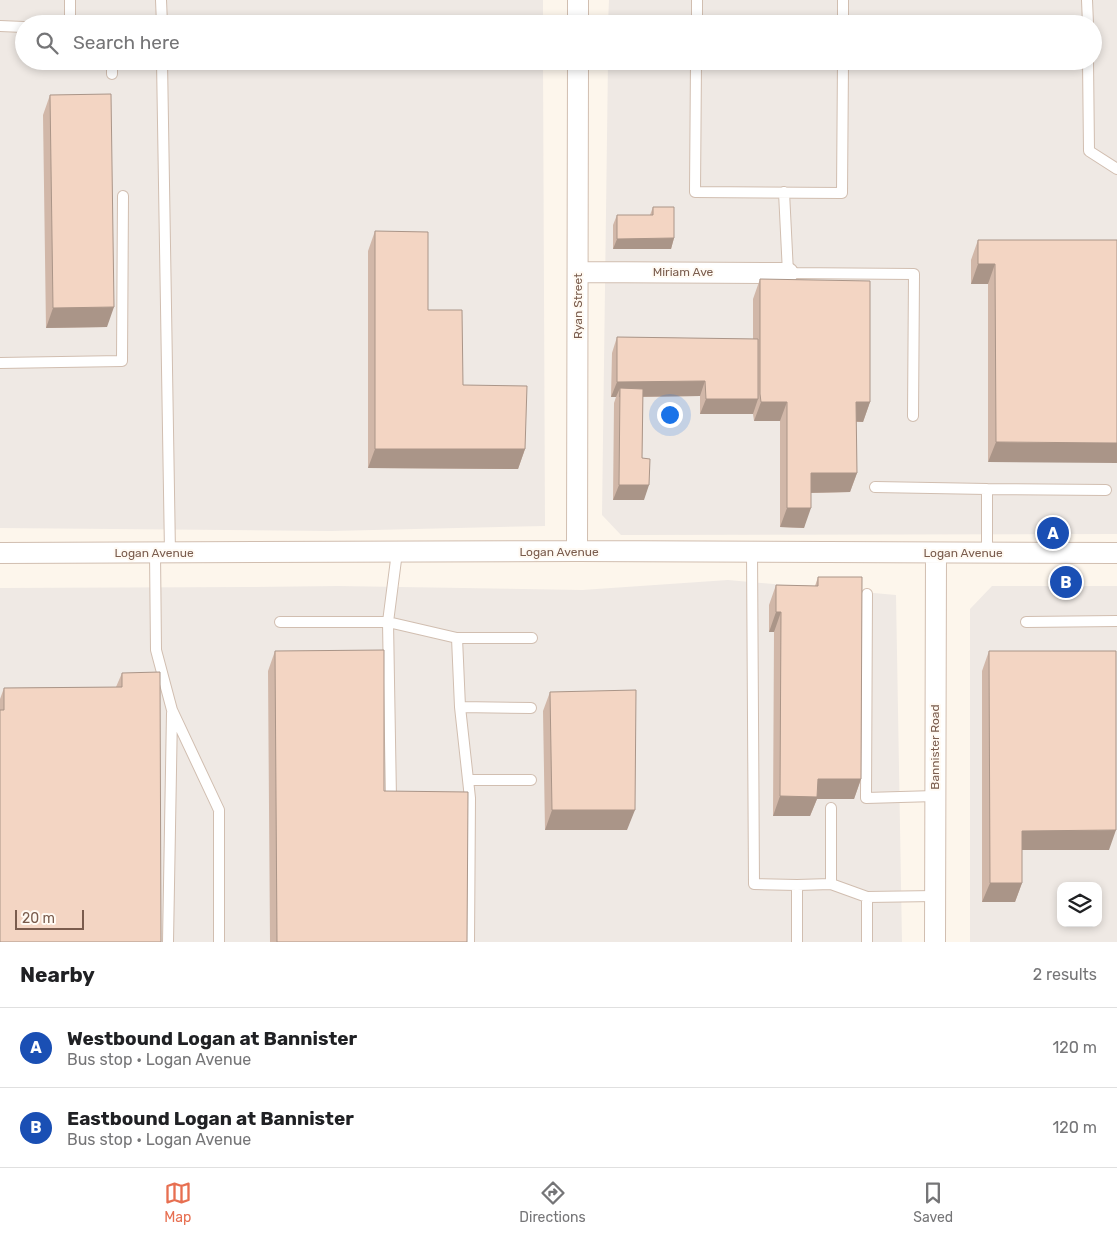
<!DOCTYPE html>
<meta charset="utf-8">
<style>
:root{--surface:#fff;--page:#f6f6f6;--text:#202124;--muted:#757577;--line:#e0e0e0;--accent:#e76f51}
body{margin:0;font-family:Rubik,sans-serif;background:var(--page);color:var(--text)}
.controls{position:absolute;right:15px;bottom:15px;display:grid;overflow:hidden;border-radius:10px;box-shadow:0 2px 8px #0003}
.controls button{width:45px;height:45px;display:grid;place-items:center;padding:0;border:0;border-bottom:1px solid var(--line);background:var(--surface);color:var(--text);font:25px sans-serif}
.scale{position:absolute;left:15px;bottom:12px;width:69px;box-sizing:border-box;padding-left:5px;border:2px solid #7a5c4d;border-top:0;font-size:14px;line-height:18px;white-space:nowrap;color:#7a5c4d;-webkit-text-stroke:4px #fffaf3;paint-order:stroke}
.you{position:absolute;left:669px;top:414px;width:18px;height:18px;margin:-12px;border:4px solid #fff;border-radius:50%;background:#1a73e8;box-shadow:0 0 0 8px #1a73e833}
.badge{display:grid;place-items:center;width:32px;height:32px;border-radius:50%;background:var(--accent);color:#fff;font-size:16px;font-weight:700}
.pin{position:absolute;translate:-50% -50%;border:2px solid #fff;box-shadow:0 1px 5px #0006}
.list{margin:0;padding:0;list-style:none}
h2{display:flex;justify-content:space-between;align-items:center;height:65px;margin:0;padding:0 20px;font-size:21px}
h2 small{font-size:16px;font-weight:400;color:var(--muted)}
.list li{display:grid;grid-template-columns:32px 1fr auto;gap:15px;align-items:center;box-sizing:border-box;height:80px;padding:0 20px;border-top:1px solid var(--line)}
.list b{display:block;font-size:19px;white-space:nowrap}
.list p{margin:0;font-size:16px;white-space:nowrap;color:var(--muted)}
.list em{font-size:16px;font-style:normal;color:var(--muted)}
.icon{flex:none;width:28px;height:28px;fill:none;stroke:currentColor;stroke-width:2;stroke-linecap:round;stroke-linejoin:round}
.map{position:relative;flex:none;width:1117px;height:942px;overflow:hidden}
.search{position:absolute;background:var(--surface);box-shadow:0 2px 8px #0003;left:15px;right:15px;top:15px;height:55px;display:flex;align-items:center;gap:12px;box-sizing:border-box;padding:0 18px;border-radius:28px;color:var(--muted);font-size:19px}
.sheet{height:225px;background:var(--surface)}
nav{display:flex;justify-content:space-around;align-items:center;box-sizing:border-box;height:70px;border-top:1px solid var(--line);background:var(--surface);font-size:14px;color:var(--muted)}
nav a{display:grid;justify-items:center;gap:2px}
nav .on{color:var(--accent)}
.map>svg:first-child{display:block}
</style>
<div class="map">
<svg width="1117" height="942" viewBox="0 0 1117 942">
<rect width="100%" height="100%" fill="#fdf6ec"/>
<path fill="#efe9e4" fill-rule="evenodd" d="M0 0H543V24H24V61H543L545 526 331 531 0 528Z
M609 0H1117V534L621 535 602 515 608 61H1093V24H608Z
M728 580 896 595 902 942H0V588L251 587 338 586 582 590Z
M992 586H1117V942H970V609ZM1061 886H1098V923H1061Z"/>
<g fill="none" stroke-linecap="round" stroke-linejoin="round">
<defs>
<path id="lane" d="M161 0 162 24
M1087 0 1088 24
M70 24V0
M697 24V0
M843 24V0
M0 26 24 27
M112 61V74
M162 61 170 553
M696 61 695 192 842 193 843 61
M1088 61 1089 151 1117 169
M784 192 788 273 914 274 913 416
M0 363 122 361 123 196
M875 487 987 489
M752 551 754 884 797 885 831 884
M397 552 388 622 457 638 460 707 470 798 469 942
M155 553 156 650 172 710 219 810V942
M987 553V489L1106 490
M867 594 866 798 935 796
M280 622H388L391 799H397
M1026 622 1117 621
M457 638H532
M460 707 531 708
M468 780H531
M831 808V884L867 897
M168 942 172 713
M797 942V885
M867 942V897L935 896"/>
<path id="street" d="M578 24V0
M578 272 788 273
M577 551 578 61
M0 553 577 551 1117 553
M935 942 936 553"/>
</defs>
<use href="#lane" stroke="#d1beb0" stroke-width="12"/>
<use href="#street" stroke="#d1beb0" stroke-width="22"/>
<use href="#lane" stroke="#fff" stroke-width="10"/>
<use href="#street" stroke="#fff" stroke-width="20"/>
</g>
<path fill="#d1b7a8" d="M50 95 107 327 46 328 43 115Z
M653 207 674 238 671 249H613V225L617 215H650Z
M375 231 428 310 463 385 525 449 518 469 368 468V251Z
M978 240H1117L988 462V284H971V260Z
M760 279 870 402 863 422H856L857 473 850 492 811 493 804 528 780 527V421H754L753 414H700V396L643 397 642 458 644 500H613L614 403 616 397H611L612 353 617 337 753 339V299Z
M818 577 861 779 854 799H817L810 816H773L774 632H769V605L776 585 815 586Z
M275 651 384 791 467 942H270L268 671Z
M989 651 1109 850H1022V883L1015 902H982V671Z
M122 673 161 942H0V699L4 688 116 687Z
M550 692 627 830H545L543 711Z"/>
<path fill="#aa9588" d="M674 238 671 249H613L617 239Z
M978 264H995L988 284H971Z
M114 307 107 327 46 328 53 308Z
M705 381 700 396 619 397 620 388 616 397H611L617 382Z
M706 399H758L753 414H700Z
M761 402H787L780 421H754Z
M856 402H870L863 422 849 421Z
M996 442 1117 443V463L988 462Z
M375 449H525L518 469 368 468Z
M811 473H857L850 492 804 493Z
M619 485H649L644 500H613Z
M787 508H811L804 528 780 527Z
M776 612H781L774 632H769Z
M818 779H861L854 799H817L810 816H773L780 796Z
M552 810H635L627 830H545Z
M1116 830 1109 850H1015L1022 831Z
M990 883H1022L1015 902H982Z"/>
<path fill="#f3d5c3" stroke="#aa9588" d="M111 94 114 307 53 308 50 95Z
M653 207H674V238L617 239V215H653Z
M375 231 428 232V310H462L463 385 527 386 525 449H375Z
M978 240H1117V443L996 442 995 264H978Z
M760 279 870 281V402H856L857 473H811V508H787V402H761L760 394Z
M617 337 758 339V399H706L705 381 617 382Z
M620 388 643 389 642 458 650 459 649 485H619Z
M818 577H862L861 779H818L817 797 780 796 781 612H776V585L818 586Z
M384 650V791L468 792 467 942H277L275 651Z
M989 651H1116V830L1022 831V883H990Z
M160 672 161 942H0V710H4V688L122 687V673Z
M636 690 635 810H552L550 692Z"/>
<g text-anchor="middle" stroke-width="4" stroke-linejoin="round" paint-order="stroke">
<g font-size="12" fill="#7a5c4d" stroke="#fffaf3">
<text x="683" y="276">Miriam Ave</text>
<text transform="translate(578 306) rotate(-90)" y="4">Ryan Street</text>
<text x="559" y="556">Logan Avenue</text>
<text x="154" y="557">Logan Avenue</text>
<text x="963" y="557">Logan Avenue</text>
<text transform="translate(935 747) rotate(-90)" y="4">Bannister Road</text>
</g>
</g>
</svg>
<div class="controls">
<button><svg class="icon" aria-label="layers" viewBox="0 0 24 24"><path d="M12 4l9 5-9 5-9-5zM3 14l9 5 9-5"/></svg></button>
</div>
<div class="scale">20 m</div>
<div class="you"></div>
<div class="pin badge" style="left:1053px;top:533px;background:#1a4fb4">A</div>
<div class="pin badge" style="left:1066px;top:582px;background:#1a4fb4">B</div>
<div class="search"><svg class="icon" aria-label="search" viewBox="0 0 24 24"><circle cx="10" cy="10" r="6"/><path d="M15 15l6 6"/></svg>Search here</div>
</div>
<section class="sheet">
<h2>Nearby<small>2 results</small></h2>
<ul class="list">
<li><span class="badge" style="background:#1a4fb4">A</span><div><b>Westbound Logan at Bannister</b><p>Bus stop · Logan Avenue</p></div><em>120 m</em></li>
<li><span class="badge" style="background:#1a4fb4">B</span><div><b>Eastbound Logan at Bannister</b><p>Bus stop · Logan Avenue</p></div><em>120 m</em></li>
</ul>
</section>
<nav>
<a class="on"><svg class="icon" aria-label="map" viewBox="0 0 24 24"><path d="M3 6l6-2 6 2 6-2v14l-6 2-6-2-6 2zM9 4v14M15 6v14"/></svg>Map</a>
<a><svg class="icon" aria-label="directions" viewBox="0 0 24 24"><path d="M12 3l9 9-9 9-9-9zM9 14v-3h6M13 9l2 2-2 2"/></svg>Directions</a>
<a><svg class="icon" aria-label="saved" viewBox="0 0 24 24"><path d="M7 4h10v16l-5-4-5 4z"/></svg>Saved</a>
</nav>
